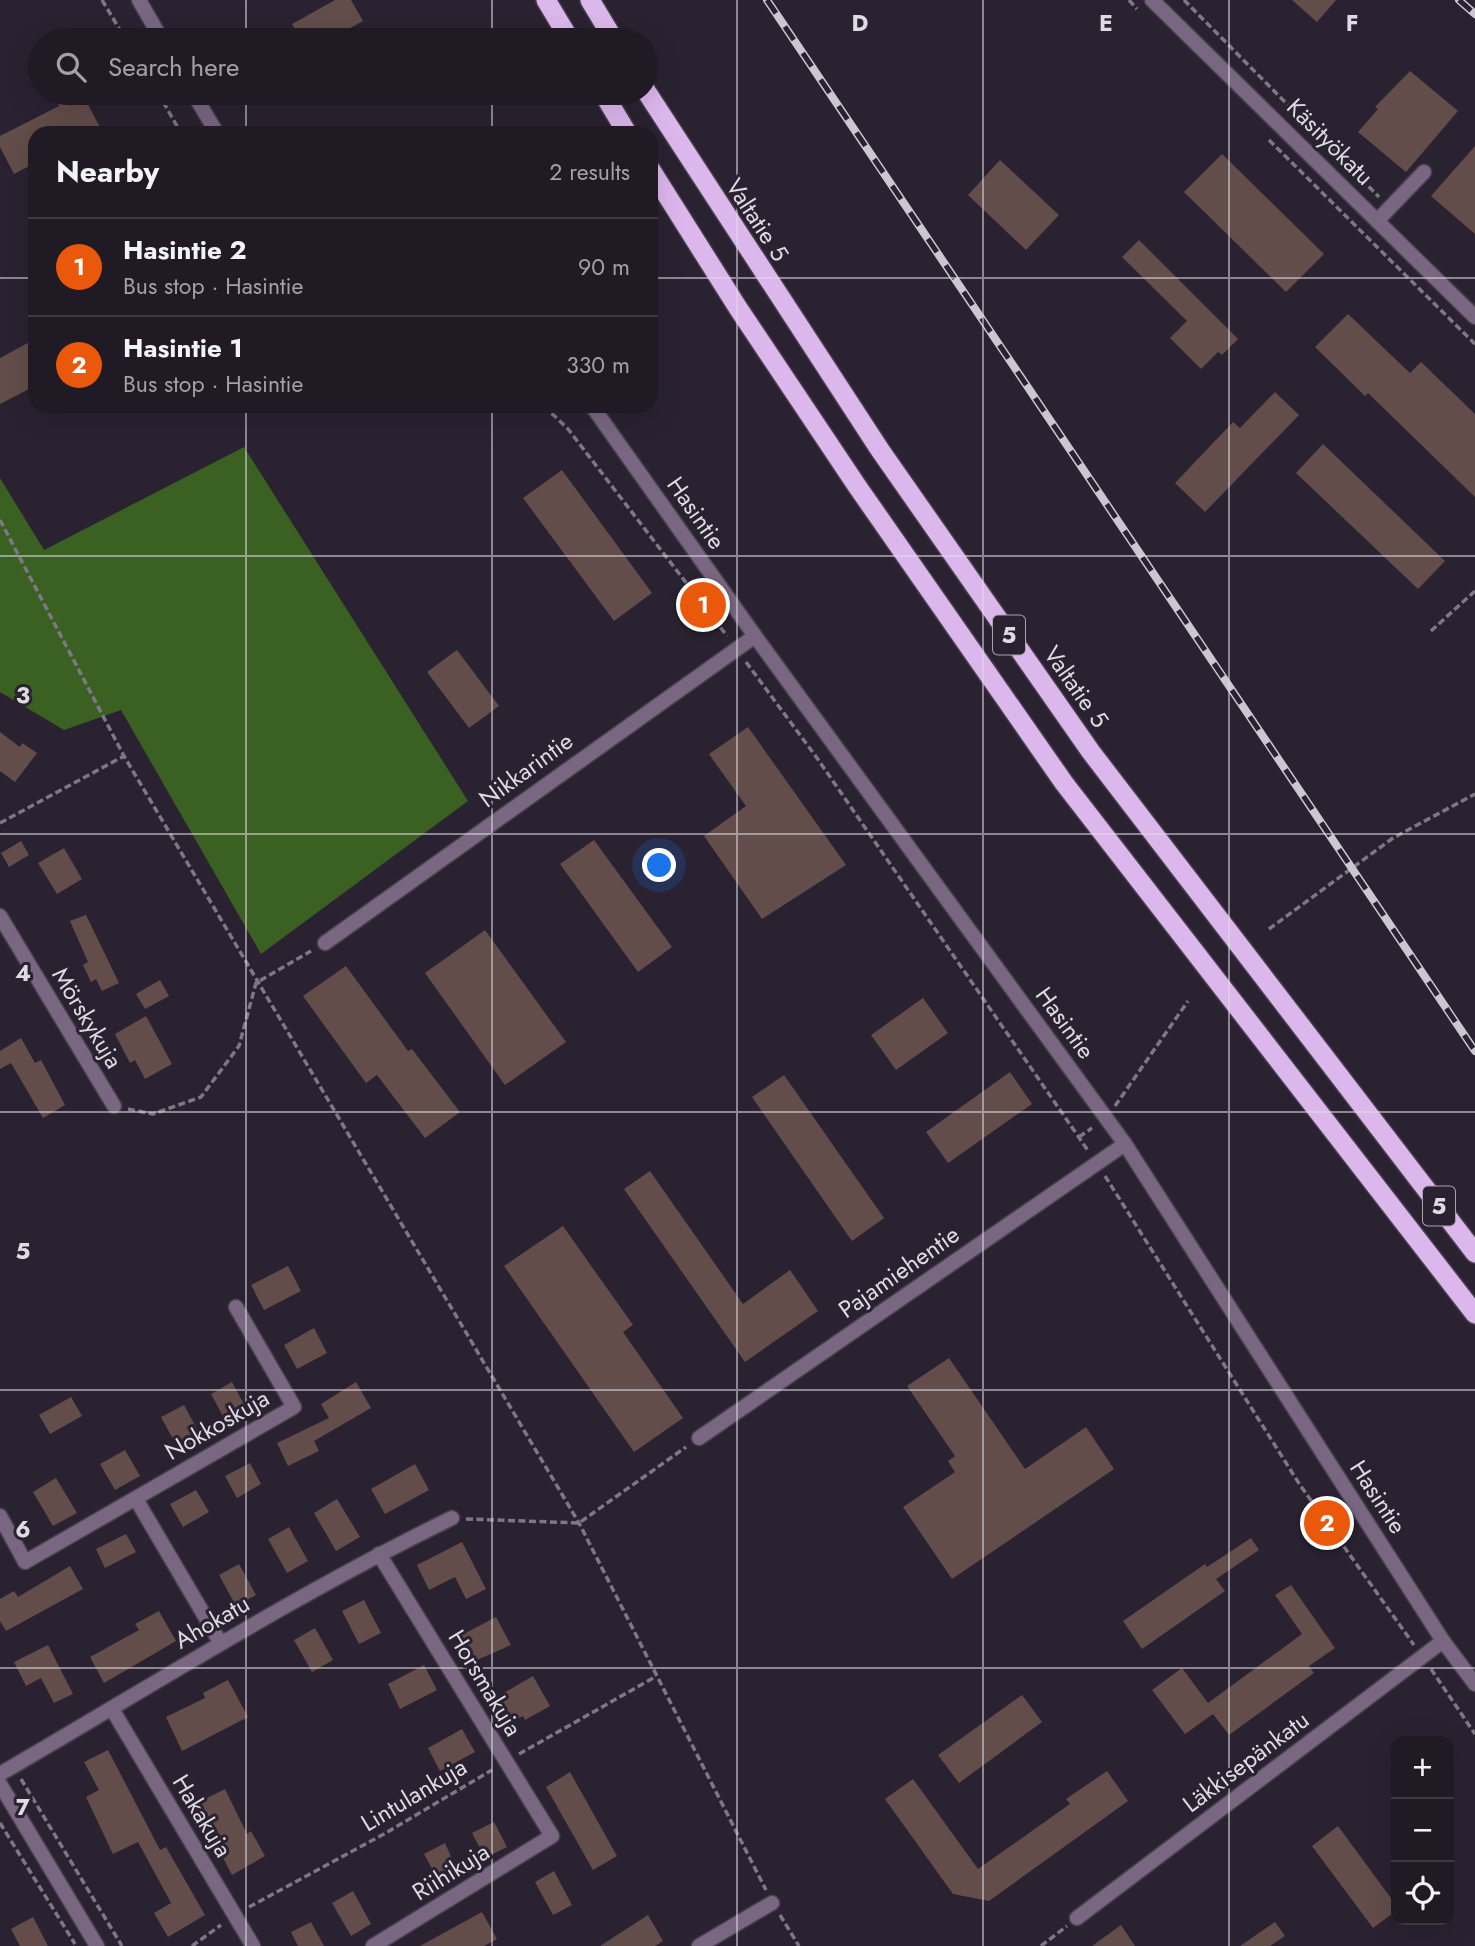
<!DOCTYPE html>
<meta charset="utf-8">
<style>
:root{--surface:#201a25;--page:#2d2732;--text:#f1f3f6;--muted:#a2a1a7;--line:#3d3842;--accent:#ea580c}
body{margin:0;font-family:Jost,sans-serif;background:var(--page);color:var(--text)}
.controls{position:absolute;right:21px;bottom:21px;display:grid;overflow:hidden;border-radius:14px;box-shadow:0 7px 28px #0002}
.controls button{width:63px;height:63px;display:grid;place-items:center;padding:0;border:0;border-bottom:2px solid var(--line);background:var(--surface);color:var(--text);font:35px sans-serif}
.you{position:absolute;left:660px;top:866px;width:24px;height:24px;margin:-18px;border:5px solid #fff;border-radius:50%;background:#1a73e8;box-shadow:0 0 0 10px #1a73e833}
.badge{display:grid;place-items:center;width:46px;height:46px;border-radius:50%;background:var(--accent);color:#fff;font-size:23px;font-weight:700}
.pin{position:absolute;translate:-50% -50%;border:4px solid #fff;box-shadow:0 2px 7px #0006}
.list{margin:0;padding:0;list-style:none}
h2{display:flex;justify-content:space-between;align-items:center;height:91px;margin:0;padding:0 28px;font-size:30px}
h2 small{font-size:23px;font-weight:400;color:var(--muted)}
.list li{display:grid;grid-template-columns:46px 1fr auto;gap:21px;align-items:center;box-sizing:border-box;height:98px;padding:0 28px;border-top:2px solid var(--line)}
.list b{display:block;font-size:26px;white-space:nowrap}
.list p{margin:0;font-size:23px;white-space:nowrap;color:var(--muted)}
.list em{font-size:23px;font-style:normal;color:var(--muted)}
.icon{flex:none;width:38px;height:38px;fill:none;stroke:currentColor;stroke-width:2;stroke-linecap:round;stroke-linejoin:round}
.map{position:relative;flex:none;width:1475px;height:1946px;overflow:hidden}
.search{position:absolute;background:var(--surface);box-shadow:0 7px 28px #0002;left:28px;top:28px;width:630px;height:77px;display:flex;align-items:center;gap:18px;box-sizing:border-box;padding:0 24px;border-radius:38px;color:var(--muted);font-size:26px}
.panel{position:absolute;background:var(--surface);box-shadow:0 7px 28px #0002;left:28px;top:126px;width:630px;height:287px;border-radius:21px}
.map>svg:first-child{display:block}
</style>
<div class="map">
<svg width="1475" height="1946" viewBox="0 0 1475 1946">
<rect width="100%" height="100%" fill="#2a2231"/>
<path fill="#3a6022" d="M244 447 468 801 261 954 121 710 64 730 0 692V478L44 550Z"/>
<path fill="#624d4a" d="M335 0H351L363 21 345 31 349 40H301L292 24Z
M1292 0H1336L1317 22Z
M1410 71 1458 111 1406 172 1358 132 1378 109 1375 107Z
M52 93H82L103 133H35V163L14 174 0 147V136L59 106Z
M1475 146V234L1431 196Z
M1222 154 1324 254 1286 292 1184 192Z
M1000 160 1059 215 1026 250 968 195Z
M1139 240 1238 339 1222 355 1218 352 1201 369 1170 338 1187 321 1122 257Z
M1348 314 1410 373 1421 362 1475 414V497L1368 393 1365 396 1315 347Z
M35 339V386L0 404V358Z
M1275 392 1299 415 1205 512 1175 483 1233 422 1240 428Z
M1323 444 1445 561 1418 589 1296 473Z
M562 470 652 593 614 621 523 498Z
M457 650 499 706 469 728 427 672Z
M748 727 846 865 762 919 704 836 746 806 709 754Z
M0 732 20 747 22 743 37 753 15 782 0 771Z
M594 840 672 947 638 972 560 864Z
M21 841 29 855 9 867 1 853Z
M64 848 82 879 57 894 38 863Z
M86 915 119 983 102 991 96 979 91 982 83 965 88 962 70 921Z
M485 930 566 1042 505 1085 425 973Z
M346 966 408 1051 412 1049 460 1112 425 1138 377 1075 366 1083 303 996Z
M160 980 169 996 145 1009 136 994Z
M923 998 948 1033 896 1070 871 1035Z
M146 1016 172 1064 145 1079 135 1060 130 1063 115 1034Z
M21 1038 35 1063 41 1060 65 1105 43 1118 11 1063 0 1069V1051Z
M1010 1072 1032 1104 948 1163 926 1132Z
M784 1075 884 1218 852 1241 752 1097Z
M650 1171 743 1304 790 1270 818 1311 745 1362 624 1189Z
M563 1226 633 1325 623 1332 683 1418 634 1452 504 1266Z
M288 1266 301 1291 264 1310 251 1285Z
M314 1328 327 1353 297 1369 284 1345Z
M949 1358 1025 1469 1086 1427 1114 1469 952 1579 903 1507 955 1472 948 1461 955 1456 907 1386Z
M232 1382 247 1410 226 1422 211 1394Z
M356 1382 371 1408 314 1441 319 1451 288 1466 277 1443 329 1418 321 1404Z
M71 1397 82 1416 50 1434 39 1415Z
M184 1405 203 1440 180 1452 161 1417Z
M125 1450 140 1476 115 1490 100 1464Z
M250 1463 261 1484 237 1498 225 1476Z
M415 1464 429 1490 385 1514 371 1489Z
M56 1478 77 1513 53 1526 33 1492Z
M196 1490 209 1512 183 1527 170 1504Z
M337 1499 360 1537 336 1551 314 1513Z
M289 1527 308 1561 287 1573 268 1539Z
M126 1534 136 1552 105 1568 96 1549Z
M1251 1538 1259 1550 1216 1579 1225 1591 1142 1649 1123 1621 1205 1564 1207 1567Z
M462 1542 486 1589 466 1599 455 1577 429 1590 417 1565Z
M239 1564 256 1595 236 1606 219 1575Z
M70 1566 83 1589 6 1631 0 1621V1599L14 1591 18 1597Z
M1291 1585 1335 1648 1309 1666 1314 1673 1229 1735 1213 1714 1185 1734 1152 1690 1182 1668 1208 1703 1302 1634 1275 1595Z
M364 1600 381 1633 359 1644 342 1611Z
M159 1611 176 1641 104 1683 90 1657 139 1630 135 1624Z
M496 1617 511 1645 470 1663 456 1638Z
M315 1628 333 1660 312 1672 294 1640Z
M48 1645 73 1694 54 1703 41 1678 26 1686 14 1662Z
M424 1665 437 1690 400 1709 388 1684Z
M533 1676 550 1706 525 1720 523 1716 508 1724 493 1699Z
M228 1680 248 1717 182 1751 166 1717 205 1698 203 1693Z
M1022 1695 1042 1722 959 1783 938 1755Z
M462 1729 475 1752 440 1771 428 1748Z
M108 1750 160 1850 166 1847 205 1915 168 1937 154 1913 171 1903 138 1842 113 1854 86 1797 99 1790 84 1762Z
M1107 1771 1128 1801 989 1901 953 1894 885 1799 913 1779 978 1869 1070 1804 1066 1799Z
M570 1772 617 1856 593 1870 546 1787Z
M225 1789 247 1834 251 1831 265 1856 232 1875 195 1804Z
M494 1822 507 1847 485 1858 472 1833Z
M1338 1826 1396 1905V1911L1373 1928 1312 1846Z
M445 1843 459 1875 441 1885 424 1854Z
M554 1871 572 1905 553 1915 535 1882Z
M353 1891 371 1924 351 1936 332 1903Z
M482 1912 497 1939 484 1946H420Z
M648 1915 663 1941 655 1946H600Z
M33 1917 48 1946H20L11 1929Z
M311 1922 324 1946H298L291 1932Z
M1275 1922 1285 1936 1270 1946H1240Z
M1121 1925 1135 1946H1092Z"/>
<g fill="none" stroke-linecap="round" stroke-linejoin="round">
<defs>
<path id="minor" d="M1152 0 1475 317
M1377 221 1424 172
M0 916 114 1106
M325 943 755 636
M699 1438 1125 1144
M136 1499 220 1642
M0 1516 25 1562 294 1407 236 1307
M112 1709 253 1946
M0 1774C150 1687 296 1594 452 1518
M1077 1918 1443 1641
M373 1946 552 1836 379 1554
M699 1946 772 1903"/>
<path id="tertiary" d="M139 0 162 40
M193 93 217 133
M592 406 755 636 1125 1144 1443 1641 1475 1684
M0 1784 97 1946"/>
<path id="trunk" d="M546 0 570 40
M590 0 614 40
M646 91 880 450 1091 752 1475 1253
M603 93 627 133
M651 170 738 308 857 486 1064 783 1475 1314"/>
</defs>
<use href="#minor" stroke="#473f4e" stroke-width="17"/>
<use href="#tertiary" stroke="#473f4e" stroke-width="17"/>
<use href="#trunk" stroke="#473f4e" stroke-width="22"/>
<path stroke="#7e7784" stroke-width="3.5" stroke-dasharray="7 3.5" stroke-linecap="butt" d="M102 0 126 40
M1129 0 1137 9
M1184 0 1379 197
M158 93 181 133
M1269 140 1475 344
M544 406 568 429 727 636
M0 520 124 756 579 1523 766 1890
M1431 631 1475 591
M746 662 817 758 1089 1152
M0 823 124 756
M1269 929 1393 838 1475 794
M1115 1106 1188 1001
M128 1109 153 1114 201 1097 239 1046 256 983 311 951
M1079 1137 1092 1128
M1105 1176 1300 1485 1414 1645
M466 1519 579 1523 686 1447
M1431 1669 1475 1734
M519 1754 655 1677
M21 1779 122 1946
M0 1823 75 1944
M249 1907 384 1834 492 1770
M780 1915 799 1946
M192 1946 221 1925
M1041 1946 1067 1926"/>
<use href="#minor" stroke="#796781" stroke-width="14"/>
<use href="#tertiary" stroke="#796781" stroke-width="14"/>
<use href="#trunk" stroke="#dcb7ec" stroke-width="19"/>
<defs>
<path id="rail" d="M767 0 1475 1051
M1459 0 1475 14"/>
</defs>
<use href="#rail" stroke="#cbc6d1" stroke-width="8"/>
<use href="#rail" stroke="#2a2231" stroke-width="5" stroke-dasharray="16" stroke-linecap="butt"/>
</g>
<path fill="none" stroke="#dfdae4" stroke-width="2" stroke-opacity="0.55" d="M246 0V40M492 0V40M737 0V1946M983 0V1946M1229 0V1946M246 93V133M492 93V133M0 278H35M651 278H1475M246 406V1946M492 406V1946M0 556H1475M0 834H1475M0 1112H1475M0 1390H1475M0 1668H1475"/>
<g text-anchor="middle" stroke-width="6" stroke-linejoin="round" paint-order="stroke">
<g fill="#2a2231" stroke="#a9a3ae" stroke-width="2">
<rect x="993" y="615.5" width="32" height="39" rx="5"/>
<rect x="1423" y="1186.5" width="32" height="39" rx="5"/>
</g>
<g font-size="23" font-weight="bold" fill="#dfdae4">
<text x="1009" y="643">5</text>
<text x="1439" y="1214">5</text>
</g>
<g font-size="24" fill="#dfdae4" stroke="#2a2231">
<text transform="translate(1330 142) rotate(45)" y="8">Käsityökatu</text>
<text transform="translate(757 220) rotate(57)" y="8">Valtatie 5</text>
<text transform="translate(696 513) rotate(55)" y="8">Hasintie</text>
<text transform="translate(1076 687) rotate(55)" y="8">Valtatie 5</text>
<text transform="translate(526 770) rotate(-36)" y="8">Nikkarintie</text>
<text transform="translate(87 1018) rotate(59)" y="8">Mörskykuja</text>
<text transform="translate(1065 1023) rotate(54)" y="8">Hasintie</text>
<text transform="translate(899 1272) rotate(-35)" y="8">Pajamiehentie</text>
<text transform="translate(217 1425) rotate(-30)" y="8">Nokkoskuja</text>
<text transform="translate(1378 1497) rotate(57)" y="8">Hasintie</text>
<text transform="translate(212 1622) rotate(-30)" y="8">Ahokatu</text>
<text transform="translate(485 1683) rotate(59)" y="8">Horsmakuja</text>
<text transform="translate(1246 1762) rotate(-37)" y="8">Läkkisepänkatu</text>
<text transform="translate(414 1795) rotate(-31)" y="8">Lintulankuja</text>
<text transform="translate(202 1816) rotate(59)" y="8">Hakakuja</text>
<text transform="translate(451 1872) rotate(-32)" y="8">Riihikuja</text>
</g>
</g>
<g font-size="23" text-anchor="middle" font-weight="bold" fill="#dfdae4" stroke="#2a2231" stroke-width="6" stroke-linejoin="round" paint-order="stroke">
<text x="860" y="31">D</text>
<text x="1106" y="31">E</text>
<text x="1352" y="31">F</text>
<text x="23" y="703">3</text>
<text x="23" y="981">4</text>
<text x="23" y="1259">5</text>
<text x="23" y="1537">6</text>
<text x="23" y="1815">7</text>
</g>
</svg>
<div class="controls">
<button>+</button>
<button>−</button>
<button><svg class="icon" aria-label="locate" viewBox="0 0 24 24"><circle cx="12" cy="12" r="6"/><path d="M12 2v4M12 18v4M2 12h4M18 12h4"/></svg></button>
</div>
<div class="you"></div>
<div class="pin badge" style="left:703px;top:605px">1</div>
<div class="pin badge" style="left:1327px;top:1523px">2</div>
<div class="search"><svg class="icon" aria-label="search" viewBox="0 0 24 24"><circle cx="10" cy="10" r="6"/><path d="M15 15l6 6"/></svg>Search here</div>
<section class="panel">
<h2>Nearby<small>2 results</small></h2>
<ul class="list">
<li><span class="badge">1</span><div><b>Hasintie 2</b><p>Bus stop · Hasintie</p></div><em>90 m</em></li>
<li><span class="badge">2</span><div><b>Hasintie 1</b><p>Bus stop · Hasintie</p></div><em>330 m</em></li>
</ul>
</section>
</div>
